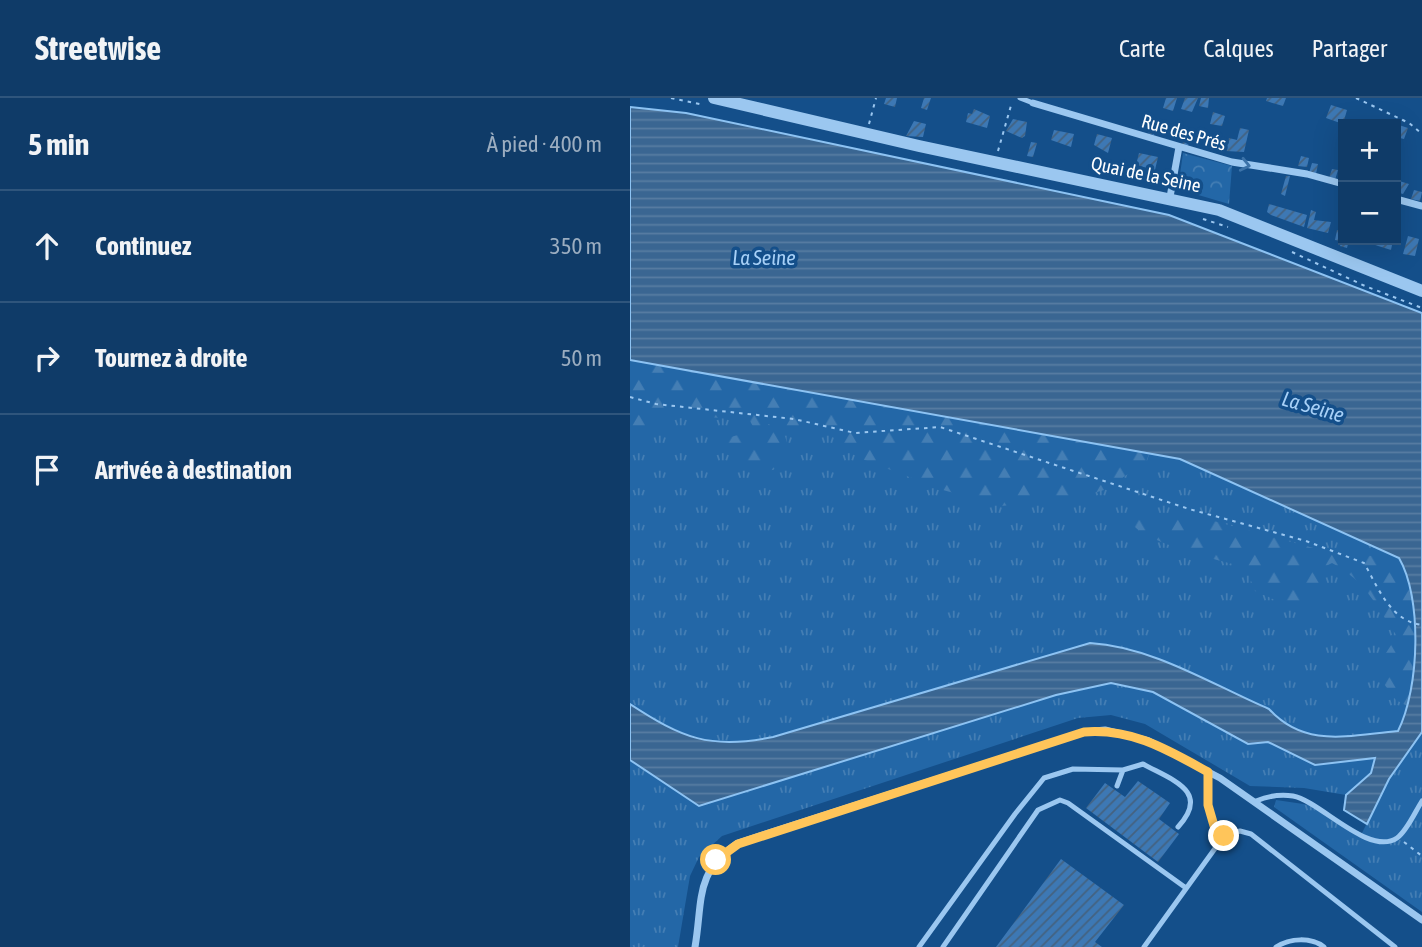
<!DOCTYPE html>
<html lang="fr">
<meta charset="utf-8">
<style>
:root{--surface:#0f3b68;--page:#18426e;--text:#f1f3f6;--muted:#9badc0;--line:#2f557c}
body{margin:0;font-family:"Asap Condensed",sans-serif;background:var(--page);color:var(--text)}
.controls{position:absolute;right:21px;top:21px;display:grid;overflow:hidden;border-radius:0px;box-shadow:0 7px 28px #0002}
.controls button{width:63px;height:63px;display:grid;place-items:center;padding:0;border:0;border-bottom:2px solid var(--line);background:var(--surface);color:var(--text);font:35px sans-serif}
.stop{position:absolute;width:21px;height:21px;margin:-16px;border:5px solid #ffc55a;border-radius:50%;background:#fff}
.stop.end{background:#ffc55a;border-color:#fff;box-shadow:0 2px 7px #0008}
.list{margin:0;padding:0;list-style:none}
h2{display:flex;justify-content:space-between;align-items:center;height:91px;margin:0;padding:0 28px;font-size:30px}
h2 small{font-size:23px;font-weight:400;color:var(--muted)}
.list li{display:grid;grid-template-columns:46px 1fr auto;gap:21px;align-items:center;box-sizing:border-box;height:112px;padding:0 28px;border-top:2px solid var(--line)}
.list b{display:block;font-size:26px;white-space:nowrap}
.list em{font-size:23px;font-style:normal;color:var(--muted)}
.icon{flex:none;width:38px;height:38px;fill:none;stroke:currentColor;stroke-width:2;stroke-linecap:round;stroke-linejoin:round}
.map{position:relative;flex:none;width:792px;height:849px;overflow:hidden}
header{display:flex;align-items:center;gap:42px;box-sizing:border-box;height:98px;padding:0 35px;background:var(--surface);border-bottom:2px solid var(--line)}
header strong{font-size:33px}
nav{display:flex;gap:38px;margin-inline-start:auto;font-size:24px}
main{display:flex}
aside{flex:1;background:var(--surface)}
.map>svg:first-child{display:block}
</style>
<header>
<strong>Streetwise</strong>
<nav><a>Carte</a><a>Calques</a><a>Partager</a></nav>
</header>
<main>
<aside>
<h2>5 min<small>À pied · 400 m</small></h2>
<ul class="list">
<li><svg class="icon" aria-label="ahead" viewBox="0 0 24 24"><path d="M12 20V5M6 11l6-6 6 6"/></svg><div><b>Continuez</b></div><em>350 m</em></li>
<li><svg class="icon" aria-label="right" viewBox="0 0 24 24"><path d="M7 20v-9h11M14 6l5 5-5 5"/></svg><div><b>Tournez à droite</b></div><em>50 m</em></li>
<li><svg class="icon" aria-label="arrive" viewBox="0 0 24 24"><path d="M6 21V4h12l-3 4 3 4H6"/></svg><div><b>Arrivée à destination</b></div></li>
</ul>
</aside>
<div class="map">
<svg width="792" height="849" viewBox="0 0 792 849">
<defs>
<pattern id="grass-tufts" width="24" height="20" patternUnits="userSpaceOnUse" patternTransform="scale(1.75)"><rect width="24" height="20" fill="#2367a7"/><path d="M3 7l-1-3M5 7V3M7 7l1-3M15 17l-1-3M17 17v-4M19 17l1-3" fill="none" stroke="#447eb4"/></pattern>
<pattern id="forest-firs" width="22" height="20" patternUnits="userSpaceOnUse" patternTransform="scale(1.75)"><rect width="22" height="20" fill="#2367a7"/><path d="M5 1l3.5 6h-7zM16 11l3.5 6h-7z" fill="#447eb4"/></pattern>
<pattern id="park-crowns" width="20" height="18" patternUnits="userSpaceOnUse" patternTransform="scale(1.75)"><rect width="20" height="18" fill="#2367a7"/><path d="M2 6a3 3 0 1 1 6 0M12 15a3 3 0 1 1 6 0" fill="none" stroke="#447eb4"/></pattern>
<pattern id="water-rules" width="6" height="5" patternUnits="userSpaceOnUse" patternTransform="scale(1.75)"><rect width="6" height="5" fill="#3a6692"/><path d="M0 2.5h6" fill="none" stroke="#587da2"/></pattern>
<pattern id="building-hatch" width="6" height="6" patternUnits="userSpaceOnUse" patternTransform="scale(1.75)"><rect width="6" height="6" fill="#3d78b4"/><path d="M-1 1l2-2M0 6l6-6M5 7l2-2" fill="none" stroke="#446280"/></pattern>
</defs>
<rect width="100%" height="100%" fill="#144f8a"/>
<path fill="url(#grass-tufts)" d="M0 262 550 361 769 460 779 609 768 633C720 637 675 651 639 611L527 560 107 647C62 641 38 631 0 606Z
M481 585 523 594 618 646 638 644 685 667 746 660 741 675 716 697 674 690 620 688 515 626 481 617 448 620 92 738 69 759 60 778 48 849H0V663L69 708 426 597Z
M792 634V814L644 709 646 702 680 707 730 739 759 681Z"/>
<path fill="url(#forest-firs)" d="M0 262 519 356 516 364 474 392 443 401 371 408 313 392 227 359 212 344 191 332 138 326 143 333 155 338 158 348 155 363 143 372 123 373 101 355 94 341 125 332 120 323 39 315 32 331 0 332Z
M558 416 702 455 769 460C792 496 789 565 779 609L766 602 751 582 754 558 767 538C745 507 737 484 702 465L694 469V483L684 508 670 513 625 493 616 470C591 462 512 445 501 424L504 418Z"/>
<path fill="url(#park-crowns)" d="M553 55 602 68 599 106 548 91Z"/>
<path fill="url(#water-rules)" stroke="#8dc3f3" stroke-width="2" d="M0 9 56 15 539 117 792 215V634L759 681 737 726 714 712 716 697 741 675 745 660 685 667 638 644 618 646 523 594 481 585 426 597 69 708 0 662V606C52 640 80 652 143 639L460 545C523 549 581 586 639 611 675 651 720 637 768 633 790 589 792 499 769 460L550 361 0 262Z"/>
<path fill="url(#building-hatch)" d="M256 0H267L265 9 254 6Z
M294 0H301L297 12 291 10Z
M536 0H547L543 13 533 10Z
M555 0H568L562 14 551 11Z
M571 0H579L578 10 569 8Z
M637 0H656L653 8 636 3Z
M701 7 717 12 713 26 696 20Z
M344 11 360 18 357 30 336 24 338 15 342 16Z
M583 14 595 18 592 28 580 26Z
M383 21 397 24 395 38 392 40 376 33Z
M284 23 296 26 293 39 276 38Z
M766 26 778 30 774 41 766 39Z
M521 27 527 28 524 37 518 35Z
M610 30 619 32 614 54 596 53 599 40 607 42Z
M424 32 444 36 441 49 421 42Z
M556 34 562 35 558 48 552 47Z
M467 36 482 40 478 55 464 47Z
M401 44 407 45 403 59 397 58Z
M509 55 528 59 525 72 506 67Z
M671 58 679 60 677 69 668 68Z
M682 65 688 66 686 76 679 75Z
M702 71 708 72 705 82 699 80Z
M656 78H660L655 98 651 96Z
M766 82 779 86 773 96 766 94Z
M784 92 792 94 790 103 781 101Z
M639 106 677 117 674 129 641 117 637 114Z
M681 112 686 114 684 122 701 124 698 135 677 130Z
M707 132 713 134 710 143 705 142Z
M778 138 789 141 785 158 773 156Z
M712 142H719L717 150 710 148Z
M740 142H763L761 152 745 147 746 144Z
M508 683 540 705 529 721 549 736 528 764 456 710 475 685 495 699Z
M431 761 494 807 465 844 472 849H366Z"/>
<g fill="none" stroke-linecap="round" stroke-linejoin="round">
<path stroke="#9bc7f0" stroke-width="2" stroke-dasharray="3.5 5" stroke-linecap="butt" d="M41 0 74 7
M726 0 779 25 792 36
M239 26 246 0
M368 53 382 4
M573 121 598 129
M662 154 735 188 792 210
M0 299 26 306 164 321 225 335 310 329 559 411 676 443 734 465C748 489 760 523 792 527
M774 744 792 758"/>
<path stroke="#9bc7f0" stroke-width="5" d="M390 0 403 5
M578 674V707L589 745
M487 688 493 672
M626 703C638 698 650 696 663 698 690 703 739 759 767 740 777 733 785 714 792 703
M289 849 385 716 414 680 443 671 493 672 513 666C542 682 581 693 548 729
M313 849 408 712 430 702 438 705 556 790
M514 849 594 738 610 733 621 736 765 849
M646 849C660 840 681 839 694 849"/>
<path stroke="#9bc7f0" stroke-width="7" d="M403 5 602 64 677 76 713 86
M540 99 549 49
M766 101 792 108
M65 849C73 803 64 774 108 745L454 634 475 632 519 643 590 680 792 822"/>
<path stroke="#9bc7f0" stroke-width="12" d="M84 0 289 48 589 112 792 193"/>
</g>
<defs><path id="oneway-chevron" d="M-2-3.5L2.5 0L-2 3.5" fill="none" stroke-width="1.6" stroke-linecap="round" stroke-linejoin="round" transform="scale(1.75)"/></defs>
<use stroke="#3c73a9" href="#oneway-chevron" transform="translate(615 67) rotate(13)"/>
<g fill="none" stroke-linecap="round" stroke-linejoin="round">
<path stroke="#ffc55a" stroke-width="9" d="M86 762 108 746 454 634C502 630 538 652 578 674V707L589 745 594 738"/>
</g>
<g text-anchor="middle" stroke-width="7" stroke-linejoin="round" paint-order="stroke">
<g font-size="19" fill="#fff" stroke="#144f8a">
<text transform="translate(554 34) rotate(16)" y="7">Rue des Prés</text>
<text transform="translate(516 76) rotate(12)" y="7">Quai de la Seine</text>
</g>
<g font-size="21" font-style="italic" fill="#a7d0f7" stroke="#144f8a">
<text x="134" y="167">La Seine</text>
<text transform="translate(683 309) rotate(16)" y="7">La Seine</text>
</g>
</g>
</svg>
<div class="controls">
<button>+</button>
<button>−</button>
</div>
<div class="stop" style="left:86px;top:762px"></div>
<div class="stop end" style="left:594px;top:738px"></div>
</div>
</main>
